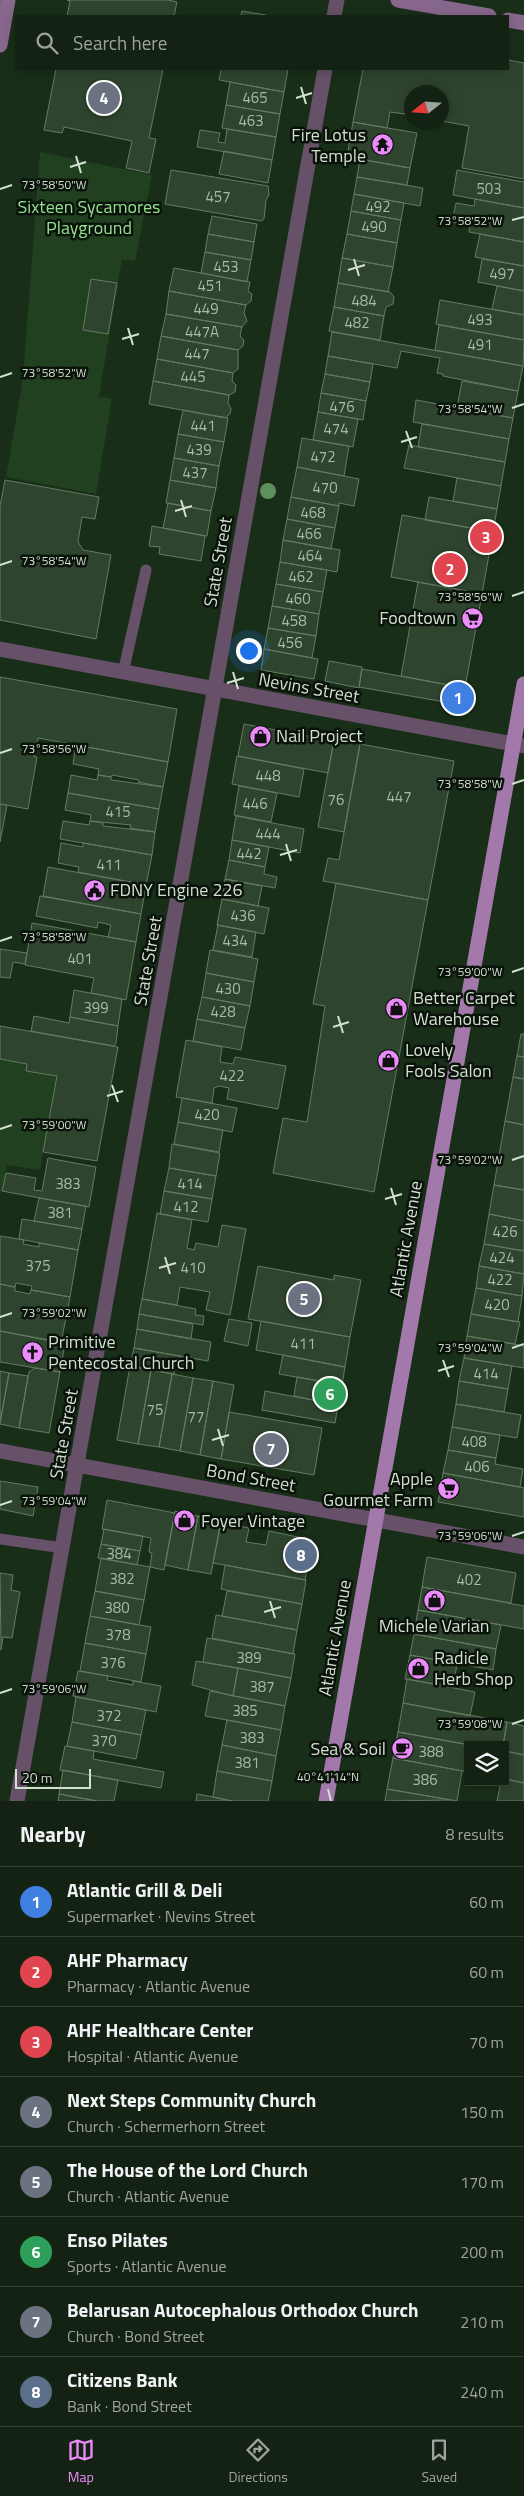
<!DOCTYPE html>
<meta charset="utf-8">
<style>
:root{--surface:#132212;--page:#1c2a1b;--text:#f1f3f6;--muted:#9da49f;--line:#323f32;--accent:#ec8cfb}
body{margin:0;font-family:"Titillium Web",sans-serif;background:var(--page);color:var(--text)}
.controls{position:absolute;right:15px;bottom:15px;display:grid;overflow:hidden;border-radius:0px;box-shadow:0 2px 12px #0003}
.controls button{width:45px;height:45px;display:grid;place-items:center;padding:0;border:0;border-bottom:1px solid var(--line);background:var(--surface);color:var(--text);font:25px sans-serif}
.compass{position:absolute;left:404px;top:85px;width:45px;height:45px;border-radius:50%;background:var(--surface);box-shadow:0 2px 12px #0003;rotate:253deg}
.scale{position:absolute;left:15px;bottom:12px;width:76px;box-sizing:border-box;padding-left:5px;border:2px solid #d2dfd1;border-top:0;font-size:14px;line-height:18px;white-space:nowrap;color:#d2dfd1;-webkit-text-stroke:4px #0a130a;paint-order:stroke}
.you{position:absolute;left:248px;top:650px;width:18px;height:18px;margin:-12px;border:4px solid #fff;border-radius:50%;background:#1a73e8;box-shadow:0 0 0 8px #1a73e833}
.badge{display:grid;place-items:center;width:32px;height:32px;border-radius:50%;background:var(--accent);color:#fff;font-size:16px;font-weight:700}
.pin{position:absolute;translate:-50% -50%;border:2px solid #fff;box-shadow:0 1px 5px #0006}
.list{margin:0;padding:0;list-style:none}
h2{display:flex;justify-content:space-between;align-items:center;height:65px;margin:0;padding:0 20px;font-size:21px}
h2 small{font-size:16px;font-weight:400;color:var(--muted)}
.list li{display:grid;grid-template-columns:32px 1fr auto;gap:15px;align-items:center;box-sizing:border-box;height:70px;padding:0 20px;border-top:1px solid var(--line)}
.list b{display:block;font-size:19px;white-space:nowrap}
.list p{margin:0;font-size:16px;white-space:nowrap;color:var(--muted)}
.list em{font-size:16px;font-style:normal;color:var(--muted)}
.icon{flex:none;width:28px;height:28px;fill:none;stroke:currentColor;stroke-width:2;stroke-linecap:round;stroke-linejoin:round}
.map{position:relative;flex:none;width:524px;height:1801px;overflow:hidden}
.search{position:absolute;background:var(--surface);box-shadow:0 2px 12px #0003;left:15px;right:15px;top:15px;height:55px;display:flex;align-items:center;gap:12px;box-sizing:border-box;padding:0 18px;border-radius:0px;color:var(--muted);font-size:19px}
.sheet{height:625px;background:var(--surface)}
nav{display:flex;justify-content:space-around;align-items:center;box-sizing:border-box;height:70px;border-top:1px solid var(--line);background:var(--surface);font-size:14px;color:var(--muted)}
nav a{display:grid;justify-items:center;gap:2px}
nav .on{color:var(--accent)}
.map>svg:first-child{display:block}
</style>
<div class="map">
<svg width="524" height="1801" viewBox="0 0 524 1801">
<rect width="100%" height="100%" fill="#192e18"/>
<path fill="#20401f" d="M40 152 152 175 135 261 122 259 99 396 112 399 96 494 6 477 23 378Z
M0 1059 27 1064 26 1071 57 1076 40 1170 7 1165 2 1191H0Z"/>
<path fill="#2f442e" stroke="#647b62" d="M67 0H168L177 2 174 16H67L70 1Z
M242 11 271 16H241Z
M508 60 524 63V179L462 168 469 126 442 121V92H412V115L390 112 387 128 353 122 363 69H508Z
M56 69H163L149 138 156 139 149 173 126 168 132 141 64 127 62 133 44 130Z
M221 69H288L284 92 219 80Z
M230 82 284 92 280 114 226 105Z
M226 105 280 114 276 137 222 128Z
M353 122 417 133 410 168 347 157Z
M227 129 276 137 272 160 197 147 200 130 220 133 218 142 225 143Z
M224 151 272 160 268 183 219 174Z
M360 159 410 168 407 185 357 177Z
M171 170 268 186 269 195 266 200 264 219 262 221 165 204Z
M457 170 524 182V208L453 195Z
M357 177 423 188 420 206 354 194Z
M354 194 404 203 401 220 351 211Z
M475 199 524 208V242L469 232 470 226 452 222 456 203 474 206Z
M351 211 401 220 397 243 347 234Z
M212 216 257 224 254 242 208 234Z
M208 234 254 242 251 260 205 252Z
M347 234 397 243 393 267 342 258Z
M480 234 524 242V266L475 257Z
M205 252 251 260 247 282 201 273Z
M342 258 393 267 388 292 338 283Z
M482 259 524 266V291L478 282Z
M174 268 250 282 248 291 252 294 251 301 246 305 169 291Z
M91 279 117 283 108 334 83 330Z
M338 283 390 292 394 297 393 304 386 307 384 316 334 307Z
M497 286 524 291V315L492 309Z
M169 291 246 305 244 313 247 321 242 327 166 314Z
M440 300 524 315V340L436 324Z
M334 307 384 316 380 340 329 331Z
M166 314 242 327 240 336 244 340 243 346 238 350 161 336Z
M439 325 524 340 523 366 435 350Z
M332 332 523 366 518 391 443 376V374L437 373 440 358 401 351 397 368 328 356Z
M161 336 238 350V369L233 373 157 359Z
M328 356 373 364 370 382 325 374Z
M157 359 233 373 232 381 236 385 235 392 229 395 153 381Z
M325 374 370 382 366 401 321 393Z
M153 381 229 395 228 403 231 409 230 414 225 418 149 404Z
M462 381 518 391 513 418 457 408Z
M321 393 366 401 363 420 318 412Z
M416 400 513 418 509 439 413 422Z
M183 410 228 418 224 442 178 434Z
M318 412 358 419 353 447 313 440Z
M422 424 509 439 505 462 418 447Z
M178 434 224 442 219 466 174 458Z
M302 438 349 446 344 476 297 467Z
M409 445 505 462 501 486 404 468Z
M174 458 219 466 216 488 170 480Z
M297 467 359 479 354 506 339 503V506L291 497Z
M457 478 501 486 497 509 453 501Z
M5 480 99 497 95 519 82 517 78 542 83 550 111 555 96 639 0 620V506Z
M170 480 216 488 211 511 166 503Z
M291 497 339 506 335 528 287 519Z
M429 497 497 509 493 532 425 520Z
M168 503 211 511 207 536 163 528Z
M402 515 493 532 482 594 391 577Z
M287 519 335 528 331 549 283 540Z
M152 526 205 536 201 561 159 554 160 547 149 546Z
M283 540 340 550 337 572 280 562Z
M280 562 327 570 323 592 276 584Z
M418 582 482 594 465 688 401 676Z
M276 584 323 592 319 614 272 606Z
M272 606 319 614 316 636 268 628Z
M268 628 316 636 312 658 264 649Z
M264 649 318 659 314 679 261 670Z
M329 661 362 667 359 688 325 681Z
M362 669 465 688 462 705 359 687Z
M0 677 177 709 168 762 38 738 34 757H37L28 809 0 804Z
M244 724 334 741 328 773 238 756Z
M334 739 360 744 344 832 318 827Z
M360 744 454 761 428 900 323 881 328 858 339 860Z
M76 745 168 762 163 787 138 782 139 780 112 775 111 777 98 775 99 769 73 764Z
M237 756 304 769 299 797 232 784Z
M71 775 97 780 98 775 111 777V780L163 787 159 809 68 793Z
M239 786 277 793 271 822 234 815Z
M68 793 159 809 155 832 130 828 131 825 90 821 91 815 65 810Z
M0 804 7 805 0 842Z
M236 816 304 829 300 853 232 840Z
M63 821 89 825 90 821 103 823V826L155 832 152 855 60 839Z
M232 840 269 847 265 867 229 860Z
M61 843 83 847V843L152 855 146 885 78 872 79 867 58 863Z
M229 860 265 867 264 874 277 877 275 888 225 879Z
M48 867 146 885 141 914 43 896Z
M225 879 262 886 258 906 222 899Z
M336 883 428 900 374 1192 273 1173 283 1118 307 1122 325 1006 313 1004Z
M40 896 141 914 136 942 108 937 111 925 98 922 97 928 36 916Z
M222 899 269 908 264 934 217 925Z
M32 923 136 942 126 1000 91 993 94 978 25 965Z
M218 925 256 932 252 957 213 950Z
M0 949 27 953 25 964 13 962 10 978 0 977Z
M210 950 258 959 254 982 206 973Z
M206 973 254 982 250 1006 202 997Z
M74 990 122 999 118 1026 70 1017Z
M202 997 250 1006 245 1028 197 1019Z
M34 1016 69 1023 70 1017 118 1026 116 1043 114 1046 31 1031Z
M197 1019 245 1028 241 1050 193 1041Z
M0 1026 118 1047 97 1161 43 1152 57 1076 26 1071 27 1064 0 1059Z
M521 1034H524V1057L517 1056Z
M186 1040 222 1047 220 1062 233 1064 235 1057 286 1066 278 1109 227 1099 229 1088 219 1086 214 1088 212 1103 176 1097Z
M517 1056 524 1057V1079L513 1077Z
M513 1077 524 1079V1125L505 1121Z
M182 1098 237 1108 232 1132 178 1122Z
M505 1121 524 1125V1190L494 1185Z
M178 1122 223 1130 219 1152 174 1144Z
M172 1144 220 1153 216 1176 169 1168Z
M48 1158 96 1167 89 1207 2 1191 6 1173 36 1178 34 1190 42 1191Z
M169 1168 216 1176 212 1199 164 1191Z
M494 1185 524 1190V1221L489 1214Z
M164 1191 212 1199 208 1222 160 1214Z
M39 1198 86 1206 82 1229 34 1221Z
M157 1213 192 1220 187 1248 194 1250 196 1243 218 1247 222 1225 246 1229 230 1315 206 1310 210 1292 180 1287 177 1305 142 1299Z
M489 1214 524 1221V1251L484 1244Z
M22 1219 82 1229 78 1250 19 1239Z
M0 1236 24 1240 23 1244 39 1247V1243L78 1250 70 1297 31 1290 32 1286 16 1283 15 1287 0 1284Z
M484 1244 524 1251V1274L479 1266Z
M258 1266 334 1280V1275L361 1280 350 1337 248 1319Z
M479 1266 524 1274 522 1296 476 1288Z
M0 1284 15 1287V1291L30 1294 31 1290 70 1297 61 1343 0 1331Z
M476 1288 522 1296 518 1322 471 1314Z
M142 1299 196 1309 195 1315 204 1316 203 1325 139 1314Z
M139 1314 193 1324 191 1339 137 1329Z
M471 1314 520 1322 515 1344 467 1336Z
M229 1319 252 1323 248 1346 224 1341Z
M261 1321 350 1337 345 1367 256 1350Z
M137 1329 211 1342 208 1361 134 1348Z
M0 1331 65 1343 60 1372 0 1362Z
M467 1336 524 1346V1368L464 1358Z
M134 1348 191 1358 189 1367 176 1365 174 1374 130 1366Z
M283 1355 345 1367 342 1385 279 1374Z
M464 1358 512 1366 508 1389 459 1381Z
M130 1366 151 1370 138 1444 117 1440Z
M35 1368 60 1372 49 1433 19 1428 29 1372Z
M151 1370 172 1374 159 1447 138 1444Z
M0 1371 9 1373 0 1422Z
M9 1373 28 1376 19 1428 0 1424Z
M172 1374 193 1378 180 1451 159 1447Z
M297 1377 342 1385 338 1405 294 1396Z
M193 1378 213 1381 200 1455 180 1451Z
M213 1381 234 1385 221 1459 200 1455Z
M459 1381 508 1389 504 1412 456 1404Z
M265 1391 338 1405 335 1423 262 1410Z
M456 1404 521 1415 517 1438 452 1427Z
M229 1412 322 1428 314 1475 221 1459Z
M452 1427 500 1435 496 1458 448 1450Z
M448 1450 496 1458 495 1464 523 1469 520 1487 443 1473Z
M443 1473 524 1488V1517L438 1502Z
M0 1481 38 1487 33 1516 0 1509Z
M107 1500 175 1513 164 1570 150 1567 152 1553 149 1552 151 1538 102 1529Z
M175 1511 198 1516 188 1570 165 1565Z
M198 1516 221 1520 211 1574 188 1570Z
M221 1523 249 1528 246 1542 266 1545 269 1531 312 1540 305 1580 213 1563Z
M104 1529 143 1536 140 1551 101 1544Z
M101 1544 140 1551 137 1565 98 1558Z
M427 1557 516 1573 511 1603 422 1587Z
M101 1558 150 1567 144 1600 95 1591Z
M225 1565 306 1580 302 1604 221 1589Z
M0 1573 13 1575 11 1590 20 1592 12 1638 3 1637 1 1650Z
M422 1587 524 1606V1629L418 1610Z
M95 1591 144 1600 139 1625 90 1616Z
M227 1591 302 1604 297 1630 222 1616Z
M418 1610 501 1625 496 1649 414 1634Z
M216 1615 297 1630 293 1654 212 1638Z
M90 1616 151 1627 146 1654 85 1643Z
M414 1634 496 1649 493 1670 410 1655Z
M207 1638 295 1654 291 1678 203 1662Z
M85 1643 146 1654 141 1682 80 1671Z
M410 1655 457 1664 453 1687 405 1679Z
M196 1661 238 1668 233 1696 192 1685Z
M238 1668 291 1678 285 1706 233 1696Z
M78 1671 108 1676 107 1680 133 1685V1681L161 1686 156 1712 73 1696Z
M407 1679 475 1692 470 1716 403 1703Z
M210 1691 285 1706 281 1730 205 1716Z
M76 1697 146 1710 141 1735 72 1722Z
M403 1703 507 1722 503 1745H470L398 1732Z
M227 1720 281 1730 276 1756 222 1745Z
M72 1722 141 1735 136 1759 67 1746Z
M507 1722 524 1726V1755L505 1751V1745H503Z
M398 1732 470 1745H468V1772L393 1758Z
M222 1745 276 1756 272 1781 217 1771Z
M65 1746 94 1751 93 1759 164 1772 161 1788 60 1770Z
M505 1751 524 1755V1783L505 1779Z
M393 1758 462 1771 457 1801 387 1789Z
M63 1770 118 1780 114 1801H97L59 1794Z
M217 1771 272 1781 268 1801H232L213 1797Z
M505 1779 524 1783V1801H497L501 1782H505Z
M387 1789 451 1800 385 1801Z
M59 1794 97 1801H58Z
M197 1794 213 1797 232 1801H196Z"/>
<g fill="none" stroke-linecap="round" stroke-linejoin="round">
<path stroke="#665169" stroke-width="11" d="M123 673 146 570
M0 1539 63 1548"/>
<path stroke="#665169" stroke-width="15" d="M334 16 337 0
M0 649 524 746
M0 1451 524 1547
M17 1801 325 69"/>
<path stroke="#88678d" stroke-width="15" d="M398 0 489 16
M508 20 524 23
M0 45 8 0"/>
<path stroke="#a378aa" stroke-width="15" d="M326 1801 524 684"/>
</g>
<circle fill="#5d905a" cx="268" cy="491" r="8"/>
<path fill="none" stroke="#d2dfd1" stroke-width="2" d="M301 87 306 104M296 98 312 93M76 156 81 173M70 167 86 162M0 189 12 185M512 220 524 217M354 259 359 276M348 270 365 265M128 328 133 345M122 339 139 334M0 377 12 373M512 408 524 404M406 431 412 448M401 442 417 437M181 500 186 517M175 511 192 506M0 565 12 561M512 596 524 592M233 672 238 689M227 683 244 678M0 753 12 749M512 784 524 780M286 844 291 861M280 855 297 850M0 941 12 937M512 972 524 968M338 1016 343 1033M333 1027 349 1022M112 1085 118 1102M107 1096 123 1091M0 1129 12 1125M512 1160 524 1156M391 1188 396 1205M385 1199 402 1194M165 1257 170 1274M159 1268 176 1263M0 1317 12 1313M512 1348 524 1344M443 1360 449 1377M438 1371 454 1366M218 1429 223 1446M212 1440 229 1435M0 1505 12 1501M512 1536 524 1532M270 1601 275 1618M264 1612 281 1607M0 1693 12 1689M512 1724 524 1720M328 1789 331 1801"/>
<defs>
<symbol id="temple-disc" viewBox="-11 -11 22 22"><circle r="9.5" fill="#ec8cfb" stroke="#0a130a"/><path d="M0-6L5-2H3V0L6.5 2.5H4V6H1.5V3h-3V6H-4V2.5H-6.5L-3 0V-2H-5Z" fill="#111"/></symbol>
<symbol id="supermarket-disc" viewBox="-11 -11 22 22"><circle r="9.5" fill="#ec8cfb" stroke="#0a130a"/><path d="M-6-5.5h2.5l.6 2H6L4.5 2H-2.5L-4.4-4H-6ZM-1.5 3.2a1.3 1.3 0 1 0 .1 0ZM3 3.2a1.3 1.3 0 1 0 .1 0Z" fill="#111"/></symbol>
<symbol id="shop-disc" viewBox="-11 -11 22 22"><circle r="9.5" fill="#ec8cfb" stroke="#0a130a"/><path d="M-5-2.5h2.3a2.7 3.5 0 0 1 5.4 0H5L5.5 6h-11ZM-1.5-2.5h3a1.5 2.3 0 0 0-3 0Z" fill="#111"/></symbol>
<symbol id="civic-disc" viewBox="-11 -11 22 22"><circle r="9.5" fill="#ec8cfb" stroke="#0a130a"/><path d="M-.6-6.5H3V-4.5H.6V-3L4-1V1h2V6H-6V1h2V-1L-.6-3ZM-1.2 2.5V6h2.4V2.5Z" fill="#111"/></symbol>
<symbol id="church-disc" viewBox="-11 -11 22 22"><circle r="9.5" fill="#ec8cfb" stroke="#0a130a"/><path d="M-1.2-6h2.4v3.5h3.3v2.4h-3.3V6h-2.4V-.1h-3.3v-2.4h3.3Z" fill="#111"/></symbol>
<symbol id="cafe-disc" viewBox="-11 -11 22 22"><circle r="9.5" fill="#ec8cfb" stroke="#0a130a"/><path d="M-5.5-4.5H6V0H3Q3 3.5 0 3.5H-2.5Q-5.5 3.5-5.5 0ZM3-3.2v2h1.7v-2ZM-6 4.5H4V6H-6Z" fill="#111"/></symbol>
</defs>
<g fill-rule="evenodd">
<use href="#temple-disc" x="370" y="132" width="25" height="25"/>
<use href="#supermarket-disc" x="460" y="606" width="25" height="25"/>
<use href="#shop-disc" x="248" y="724" width="25" height="25"/>
<use href="#civic-disc" x="82" y="878" width="25" height="25"/>
<use href="#shop-disc" x="384" y="996" width="25" height="25"/>
<use href="#shop-disc" x="376" y="1048" width="25" height="25"/>
<use href="#church-disc" x="20" y="1340" width="25" height="25"/>
<use href="#supermarket-disc" x="436" y="1476" width="25" height="25"/>
<use href="#shop-disc" x="172" y="1508" width="25" height="25"/>
<use href="#shop-disc" x="422" y="1588" width="25" height="25"/>
<use href="#shop-disc" x="406" y="1656" width="25" height="25"/>
<use href="#cafe-disc" x="390" y="1736" width="25" height="25"/>
</g>
<g text-anchor="middle" stroke-width="5" stroke-linejoin="round" paint-order="stroke">
<g font-size="15" fill="#a9b8a8">
<text x="255" y="103">465</text>
<text x="251" y="126">463</text>
<text x="489" y="194">503</text>
<text x="218" y="202">457</text>
<text x="378" y="212">492</text>
<text x="374" y="232">490</text>
<text x="226" y="272">453</text>
<text x="502" y="279">497</text>
<text x="210" y="291">451</text>
<text x="364" y="306">484</text>
<text x="206" y="314">449</text>
<text x="480" y="325">493</text>
<text x="357" y="328">482</text>
<text x="202" y="337">447A</text>
<text x="480" y="350">491</text>
<text x="197" y="359">447</text>
<text x="193" y="382">445</text>
<text x="342" y="412">476</text>
<text x="203" y="431">441</text>
<text x="336" y="434">474</text>
<text x="199" y="455">439</text>
<text x="323" y="462">472</text>
<text x="195" y="478">437</text>
<text x="325" y="493">470</text>
<text x="313" y="518">468</text>
<text x="309" y="539">466</text>
<text x="310" y="561">464</text>
<text x="301" y="582">462</text>
<text x="298" y="604">460</text>
<text x="294" y="626">458</text>
<text x="290" y="648">456</text>
<text x="268" y="781">448</text>
<text x="399" y="802">447</text>
<text x="336" y="805">76</text>
<text x="255" y="809">446</text>
<text x="118" y="817">415</text>
<text x="268" y="839">444</text>
<text x="249" y="859">442</text>
<text x="109" y="870">411</text>
<text x="243" y="921">436</text>
<text x="235" y="946">434</text>
<text x="80" y="964">401</text>
<text x="228" y="994">430</text>
<text x="96" y="1013">399</text>
<text x="223" y="1017">428</text>
<text x="232" y="1081">422</text>
<text x="207" y="1120">420</text>
<text x="68" y="1189">383</text>
<text x="190" y="1189">414</text>
<text x="186" y="1212">412</text>
<text x="60" y="1218">381</text>
<text x="505" y="1237">426</text>
<text x="502" y="1263">424</text>
<text x="38" y="1271">375</text>
<text x="193" y="1273">410</text>
<text x="500" y="1285">422</text>
<text x="497" y="1310">420</text>
<text x="303" y="1349">411</text>
<text x="486" y="1379">414</text>
<text x="155" y="1415">75</text>
<text x="196" y="1422">77</text>
<text x="474" y="1447">408</text>
<text x="477" y="1472">406</text>
<text x="119" y="1559">384</text>
<text x="122" y="1584">382</text>
<text x="469" y="1585">402</text>
<text x="117" y="1613">380</text>
<text x="118" y="1640">378</text>
<text x="249" y="1663">389</text>
<text x="113" y="1668">376</text>
<text x="262" y="1692">387</text>
<text x="245" y="1716">385</text>
<text x="109" y="1721">372</text>
<text x="252" y="1743">383</text>
<text x="104" y="1746">370</text>
<text x="431" y="1757">388</text>
<text x="247" y="1768">381</text>
<text x="425" y="1785">386</text>
</g>
<g font-size="18" fill="#d2dfd1" stroke="#0a130a" text-anchor="start">
<text x="366" y="141" text-anchor="end">Fire Lotus<tspan x="366" dy="21">Temple</tspan></text>
<text x="456" y="624" text-anchor="end">Foodtown</text>
<text x="276" y="742">Nail Project</text>
<text x="110" y="896">FDNY Engine 226</text>
<text x="413" y="1004">Better Carpet<tspan x="413" dy="21">Warehouse</tspan></text>
<text x="405" y="1056">Lovely<tspan x="405" dy="21">Fools Salon</tspan></text>
<text x="48" y="1348">Primitive<tspan x="48" dy="21">Pentecostal Church</tspan></text>
<text x="433" y="1485" text-anchor="end">Apple<tspan x="433" dy="21">Gourmet Farm</tspan></text>
<text x="201" y="1527">Foyer Vintage</text>
<text x="434" y="1632" text-anchor="middle">Michele Varian</text>
<text x="434" y="1664">Radicle<tspan x="434" dy="21">Herb Shop</tspan></text>
<text x="386" y="1755" text-anchor="end">Sea &amp; Soil</text>
</g>
<g font-size="18" fill="#94e090" stroke="#0a130a">
<text x="89" y="213">Sixteen Sycamores<tspan x="89" dy="21">Playground</tspan></text>
</g>
<g font-size="18" fill="#d2dfd1" stroke="#0a130a">
<text transform="translate(218 562) rotate(-80)" y="6">State Street</text>
<text transform="translate(309 688) rotate(10)" y="6">Nevins Street</text>
<text transform="translate(148 961) rotate(-80)" y="6">State Street</text>
<text transform="translate(406 1239) rotate(-80)" y="6">Atlantic Avenue</text>
<text transform="translate(64 1434) rotate(-80)" y="6">State Street</text>
<text transform="translate(251 1478) rotate(10)" y="6">Bond Street</text>
<text transform="translate(335 1638) rotate(-80)" y="6">Atlantic Avenue</text>
</g>
</g>
<g font-size="12" text-anchor="middle" fill="#d2dfd1" stroke="#0a130a" stroke-width="5" stroke-linejoin="round" paint-order="stroke">
<text x="54" y="189">73°58'50"W</text>
<text x="470" y="225">73°58'52"W</text>
<text x="54" y="377">73°58'52"W</text>
<text x="470" y="413">73°58'54"W</text>
<text x="54" y="565">73°58'54"W</text>
<text x="470" y="601">73°58'56"W</text>
<text x="54" y="753">73°58'56"W</text>
<text x="470" y="788">73°58'58"W</text>
<text x="54" y="941">73°58'58"W</text>
<text x="470" y="976">73°59'00"W</text>
<text x="54" y="1129">73°59'00"W</text>
<text x="470" y="1164">73°59'02"W</text>
<text x="54" y="1317">73°59'02"W</text>
<text x="470" y="1352">73°59'04"W</text>
<text x="54" y="1505">73°59'04"W</text>
<text x="470" y="1540">73°59'06"W</text>
<text x="54" y="1693">73°59'06"W</text>
<text x="470" y="1728">73°59'08"W</text>
<text x="328" y="1781">40°41'14"N</text>
</g>
</svg>
<div class="controls">
<button><svg class="icon" aria-label="layers" viewBox="0 0 24 24"><path d="M12 4l9 5-9 5-9-5zM3 14l9 5 9-5"/></svg></button>
</div>
<svg class="compass" viewBox="-18 -18 36 36"><path d="M0-13l5 13h-10z" fill="#e53935"/><path d="M0 13l5-13h-10z" fill="#9da49f"/></svg>
<div class="scale">20 m</div>
<div class="you"></div>
<div class="pin badge" style="left:458px;top:698px;background:#3f7fe0">1</div>
<div class="pin badge" style="left:450px;top:569px;background:#e0444e">2</div>
<div class="pin badge" style="left:486px;top:537px;background:#e0444e">3</div>
<div class="pin badge" style="left:104px;top:98px;background:#6b7280">4</div>
<div class="pin badge" style="left:304px;top:1299px;background:#6b7280">5</div>
<div class="pin badge" style="left:330px;top:1394px;background:#2e9e5b">6</div>
<div class="pin badge" style="left:271px;top:1449px;background:#6b7280">7</div>
<div class="pin badge" style="left:301px;top:1555px;background:#5c6f8a">8</div>
<div class="search"><svg class="icon" aria-label="search" viewBox="0 0 24 24"><circle cx="10" cy="10" r="6"/><path d="M15 15l6 6"/></svg>Search here</div>
</div>
<section class="sheet">
<h2>Nearby<small>8 results</small></h2>
<ul class="list">
<li><span class="badge" style="background:#3f7fe0">1</span><div><b>Atlantic Grill &amp; Deli</b><p>Supermarket · Nevins Street</p></div><em>60 m</em></li>
<li><span class="badge" style="background:#e0444e">2</span><div><b>AHF Pharmacy</b><p>Pharmacy · Atlantic Avenue</p></div><em>60 m</em></li>
<li><span class="badge" style="background:#e0444e">3</span><div><b>AHF Healthcare Center</b><p>Hospital · Atlantic Avenue</p></div><em>70 m</em></li>
<li><span class="badge" style="background:#6b7280">4</span><div><b>Next Steps Community Church</b><p>Church · Schermerhorn Street</p></div><em>150 m</em></li>
<li><span class="badge" style="background:#6b7280">5</span><div><b>The House of the Lord Church</b><p>Church · Atlantic Avenue</p></div><em>170 m</em></li>
<li><span class="badge" style="background:#2e9e5b">6</span><div><b>Enso Pilates</b><p>Sports · Atlantic Avenue</p></div><em>200 m</em></li>
<li><span class="badge" style="background:#6b7280">7</span><div><b>Belarusan Autocephalous Orthodox Church</b><p>Church · Bond Street</p></div><em>210 m</em></li>
<li><span class="badge" style="background:#5c6f8a">8</span><div><b>Citizens Bank</b><p>Bank · Bond Street</p></div><em>240 m</em></li>
</ul>
</section>
<nav>
<a class="on"><svg class="icon" aria-label="map" viewBox="0 0 24 24"><path d="M3 6l6-2 6 2 6-2v14l-6 2-6-2-6 2zM9 4v14M15 6v14"/></svg>Map</a>
<a><svg class="icon" aria-label="directions" viewBox="0 0 24 24"><path d="M12 3l9 9-9 9-9-9zM9 14v-3h6M13 9l2 2-2 2"/></svg>Directions</a>
<a><svg class="icon" aria-label="saved" viewBox="0 0 24 24"><path d="M7 4h10v16l-5-4-5 4z"/></svg>Saved</a>
</nav>
